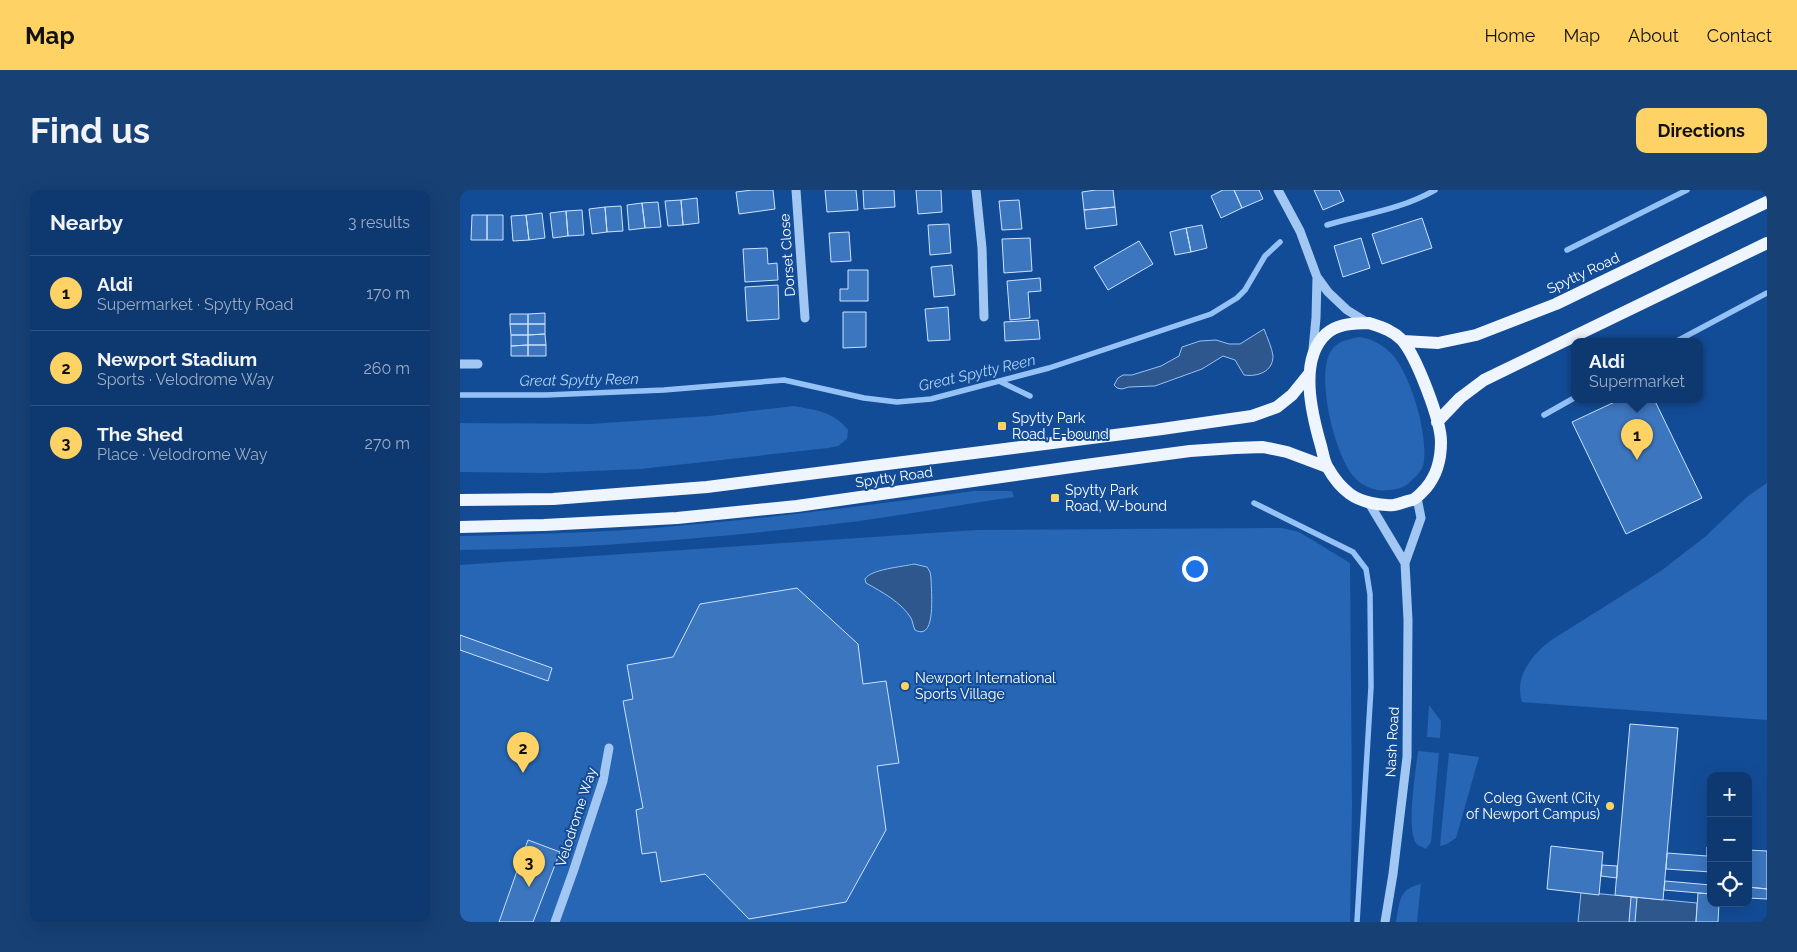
<!DOCTYPE html>
<meta charset="utf-8">
<style>
:root{--surface:#0e3970;--page:#174075;--text:#f1f3f6;--muted:#9bacc3;--line:#2e5383;--accent:#ffd265}
body{margin:0;font-family:Raleway,sans-serif;background:var(--page);color:var(--text)}
.controls{position:absolute;right:15px;bottom:15px;display:grid;overflow:hidden;border-radius:10px;box-shadow:0 5px 20px #0002}
.controls button{width:45px;height:45px;display:grid;place-items:center;padding:0;border:0;border-bottom:1px solid var(--line);background:var(--surface);color:var(--text);font:25px sans-serif}
.you{position:absolute;left:734px;top:378px;width:18px;height:18px;margin:-12px;border:4px solid #fff;border-radius:50%;background:#1a73e8;box-shadow:0 0 0 8px #1a73e833}
.badge{display:grid;place-items:center;width:32px;height:32px;border-radius:50%;background:var(--accent);color:#111;font-size:16px;font-weight:700}
.pin{position:absolute;translate:-50% -41px;filter:drop-shadow(0 1px 2px #0008)}
.pin::after{content:'';position:absolute;top:26px;width:18px;height:15px;background:inherit;clip-path:polygon(0 0,100% 0,50% 100%)}
.popup{position:absolute;left:1111px;top:148px;width:132px;height:65px;box-sizing:border-box;display:grid;place-content:center;border-radius:10px;background:var(--surface);filter:drop-shadow(0 1px 4px #0005);font-size:16px;white-space:nowrap;color:var(--muted)}
.popup b{font-size:19px;color:var(--text)}
.popup::after{content:'';position:absolute;left:50%;top:100%;margin-left:-10px;border:10px solid transparent;border-top-color:var(--surface)}
.list{margin:0;padding:0;list-style:none}
h2{display:flex;justify-content:space-between;align-items:center;height:65px;margin:0;padding:0 20px;font-size:21px}
h2 small{font-size:16px;font-weight:400;color:var(--muted)}
.list li{display:grid;grid-template-columns:32px 1fr auto;gap:15px;align-items:center;box-sizing:border-box;height:75px;padding:0 20px;border-top:1px solid var(--line)}
.list b{display:block;font-size:19px;white-space:nowrap}
.list p{margin:0;font-size:16px;white-space:nowrap;color:var(--muted)}
.list em{font-size:16px;font-style:normal;color:var(--muted)}
.icon{flex:none;width:28px;height:28px;fill:none;stroke:currentColor;stroke-width:2;stroke-linecap:round;stroke-linejoin:round}
.map{position:relative;flex:none;width:1307px;height:732px;overflow:hidden;border-radius:10px}
header{display:flex;align-items:center;gap:30px;box-sizing:border-box;height:70px;padding:0 25px;background:var(--accent);color:#111}
header strong{font-size:24px}
nav{display:flex;gap:28px;margin-inline-start:auto;font-size:18px}
.intro{display:flex;align-items:center;justify-content:space-between;box-sizing:border-box;height:120px;padding:0 30px}
h1{margin:0;font-size:35px}
.button{padding:12px 22px;border-radius:10px;background:var(--accent);color:#111;font-size:18px;font-weight:700}
main{display:flex;gap:30px;padding:0 30px}
aside{flex:1;background:var(--surface);border-radius:10px;box-shadow:0 5px 20px #0002}
.map>svg:first-child{display:block}
</style>
<header>
<strong>Map</strong>
<nav><a>Home</a><a>Map</a><a>About</a><a>Contact</a></nav>
</header>
<div class="intro"><h1>Find us</h1><a class="button">Directions</a></div>
<main>
<aside>
<h2>Nearby<small>3 results</small></h2>
<ul class="list">
<li><span class="badge">1</span><div><b>Aldi</b><p>Supermarket · Spytty Road</p></div><em>170 m</em></li>
<li><span class="badge">2</span><div><b>Newport Stadium</b><p>Sports · Velodrome Way</p></div><em>260 m</em></li>
<li><span class="badge">3</span><div><b>The Shed</b><p>Place · Velodrome Way</p></div><em>270 m</em></li>
</ul>
</aside>
<div class="map">
<svg width="1307" height="732" viewBox="0 0 1307 732">
<rect width="100%" height="100%" fill="#134c96"/>
<path fill="#2666b5" d="M900 147C912 149 921 154 930 162 950 181 970 248 963 276 961 282 954 288 949 293 943 298 935 300 928 300 916 302 902 296 894 287 875 266 855 186 871 161 877 151 889 149 900 147Z
M334 216C356 220 374 222 388 240L387 249 378 256 368 258 180 279 83 283 0 282V233L130 234 249 226Z
M1307 293V530L1062 512C1054 487 1071 466 1090 451L1201 381 1246 346 1288 306Z
M514 301H552L554 307C491 316 429 328 366 335 245 349 122 359 0 360V346C72 344 144 343 216 336 316 328 415 314 514 301Z
M822 338 839 342 890 373 892 616 890 732H0V375L516 340Z
M969 515 981 531 980 548 967 547Z
M958 561 979 563 971 652 966 659C963 657 958 656 956 653 946 638 956 580 958 561Z
M989 563 1019 567 996 648 987 654 980 656Z
M961 694 957 732H936C940 712 938 699 961 694Z"/>
<path fill="#2d578d" stroke="#95c2f6" d="M804 139C807 147 812 158 813 166 813 182 797 187 784 185L775 170 763 166 742 179 695 196 669 197 662 199 657 198 654 195 658 188 663 185H672L701 176 719 166 722 157 740 151 756 150 769 154H780Z
M454 374 467 377 470 382 471 388C471 400 477 452 455 440 453 436 453 432 451 428 441 412 422 402 406 393L405 389C411 379 442 377 454 374Z
M1121 702 1237 713 1236 732H1118Z"/>
<g fill="none" stroke-linecap="round" stroke-linejoin="round">
<path stroke="#95c2f6" stroke-width="5.5" d="M867 35C904 24 940 20 975 0
M1107 60 1227 0
M1217 151 1307 103
M541 192 570 206
M0 205H86L204 200 324 190 404 208 437 212 471 209 589 178 751 124 777 108 785 100 805 66 820 52
M1084 225 1114 208
M794 313 893 362 906 379 910 404 911 497 897 732"/>
</g>
<path fill="#3c76be" stroke="#cbe2fd" d="M292 0H313L315 19 279 24 276 2Z
M365 0H396L398 20 367 22Z
M403 0H434L435 17 404 19Z
M456 0H481L482 22 458 24Z
M636 0H653L655 17 624 20 622 2Z
M763 0H774L782 18 761 28 751 6Z
M774 0H799L803 9 782 18Z
M854 0H879L884 11 863 20Z
M237 8 239 33 223 35 221 10Z
M221 10 223 35 208 36 205 11Z
M559 10 562 39 542 40 539 11Z
M198 12 201 37 185 38 182 13Z
M182 13 185 38 169 40 167 15Z
M161 16 163 41 147 42 145 17Z
M145 17 147 42 132 44 129 19Z
M655 17 657 35 626 39 624 20Z
M122 20 124 45 108 46 106 21Z
M106 21 108 46 93 48 90 23Z
M82 23 85 48 69 50 66 25Z
M12 25H27V50H11Z
M27 25H43V50H27Z
M66 25 69 50 53 51 51 26Z
M962 28 972 58 922 74 912 44Z
M489 34 491 63 470 65 468 35Z
M742 35 747 58 731 62 726 38Z
M726 38 731 62 715 65 710 42Z
M389 42 391 71 371 72 369 43Z
M570 48 572 81 544 83 542 49Z
M901 48 910 78 883 87 874 56Z
M679 51 693 74 648 100 634 77Z
M307 58 308 74 317 73 318 90 285 92 283 59Z
M492 75 495 105 474 107 471 77Z
M388 80H408V111H380V99H388Z
M580 88 581 101 568 102 570 128 550 130 547 91Z
M318 95 319 129 287 131 285 97Z
M488 117 490 150 468 151 465 119Z
M383 122H406V157L383 158Z
M85 123V134H68V124Z
M50 124H68V134H50Z
M578 130 580 149 545 151 544 132Z
M50 134H68V145H51Z
M68 134H85V144L68 145Z
M85 144 86 155H68V145Z
M51 145H68V155L51 156Z
M68 155V166H51V156Z
M68 155H86V166H68Z
M1161 209H1194L1242 308 1166 344 1112 232Z
M337 398 398 454 403 494 426 491 439 573 417 576 426 640 386 712 289 729 245 684 201 692 196 662 182 664 176 620 183 618 163 511 173 509 167 475 213 467 240 414Z
M0 445 92 478 88 491 0 460Z
M1170 534 1218 538 1203 710 1155 705Z
M68 650 100 662 73 732H39Z
M1091 656 1143 662 1139 705 1087 699Z
M1247 657H1251V682L1206 679 1207 663 1247 666Z
M1288 660 1307 661V699L1288 697Z
M1142 675 1157 676V688L1141 686Z
M1205 691 1251 695V704L1204 700Z
M1288 697 1307 699V709L1288 708Z
M1238 703 1251 704V713H1259L1258 732H1236Z
M1171 707 1177 708 1175 732H1169Z"/>
<g fill="none" stroke-linecap="round" stroke-linejoin="round">
<path stroke="#a3c7f3" stroke-width="9" d="M336 0 345 128
M516 0 522 58 524 127
M818 0 840 41 857 87 868 102 887 120 908 133
M853 159 856 128 857 87
M0 174H18
M909 313 945 373 948 430 947 567 933 684 925 732
M945 373 961 328 957 308
M95 732 113 682 143 591 149 558"/>
<path stroke="#eff5ff" stroke-width="12" d="M909 133C921 137 932 140 942 150 956 166 981 230 981 252 981 269 977 285 966 298 961 303 958 308 952 310 946 311 940 314 934 315 920 316 901 312 890 304 882 298 873 287 868 278 864 272 863 263 861 256 852 225 838 170 866 144 878 133 893 134 909 133Z
M943 151 978 153 1016 145 1096 114 1307 12
M977 232 1000 208 1024 190 1307 53
M0 310 93 309 247 297 702 239 792 226 817 217 832 205 849 184
M0 337 84 335 217 328 337 316 633 274 730 261 775 258 803 257 827 262 867 277"/>
</g>
<g fill="#ffd265" stroke="#134c96" stroke-width="2">
<rect x="537" y="231" width="10" height="10" rx="2.5"/>
<rect x="590" y="303" width="10" height="10" rx="2.5"/>
<circle cx="445" cy="496" r="5"/>
<circle cx="1150" cy="616" r="5"/>
</g>
<g text-anchor="middle" stroke-width="4" stroke-linejoin="round" paint-order="stroke">
<g font-size="14" fill="#fff" stroke="#134c96">
<text transform="translate(327 65) rotate(-94)" y="5">Dorset Close</text>
<text transform="translate(1123 83) rotate(-25)" y="5">Spytty Road</text>
<text transform="translate(434 287) rotate(-8)" y="5">Spytty Road</text>
<text transform="translate(932 552) rotate(-87)" y="5">Nash Road</text>
<text transform="translate(116 627) rotate(-72)" y="5">Velodrome Way</text>
</g>
<g font-size="14" fill="#fff" stroke="#134c96" text-anchor="start">
<text x="552" y="233">Spytty Park<tspan x="552" dy="16">Road, E-bound</tspan></text>
<text x="605" y="305">Spytty Park<tspan x="605" dy="16">Road, W-bound</tspan></text>
<text x="455" y="493">Newport International<tspan x="455" dy="16">Sports Village</tspan></text>
<text x="1140" y="613" text-anchor="end">Coleg Gwent (City<tspan x="1140" dy="16">of Newport Campus)</tspan></text>
</g>
<g font-size="15" font-style="italic" fill="#afd1f9" stroke="#134c96">
<text transform="translate(517 183) rotate(-13)" y="5">Great Spytty Reen</text>
<text transform="translate(119 190) rotate(-1)" y="5">Great Spytty Reen</text>
</g>
</g>
</svg>
<div class="controls">
<button>+</button>
<button>−</button>
<button><svg class="icon" aria-label="locate" viewBox="0 0 24 24"><circle cx="12" cy="12" r="6"/><path d="M12 2v4M12 18v4M2 12h4M18 12h4"/></svg></button>
</div>
<div class="you"></div>
<div class="pin badge" style="left:1177px;top:270px">1</div>
<div class="popup"><b>Aldi</b>Supermarket</div>
<div class="pin badge" style="left:63px;top:583px">2</div>
<div class="pin badge" style="left:69px;top:697px">3</div>
</div>
</main>
